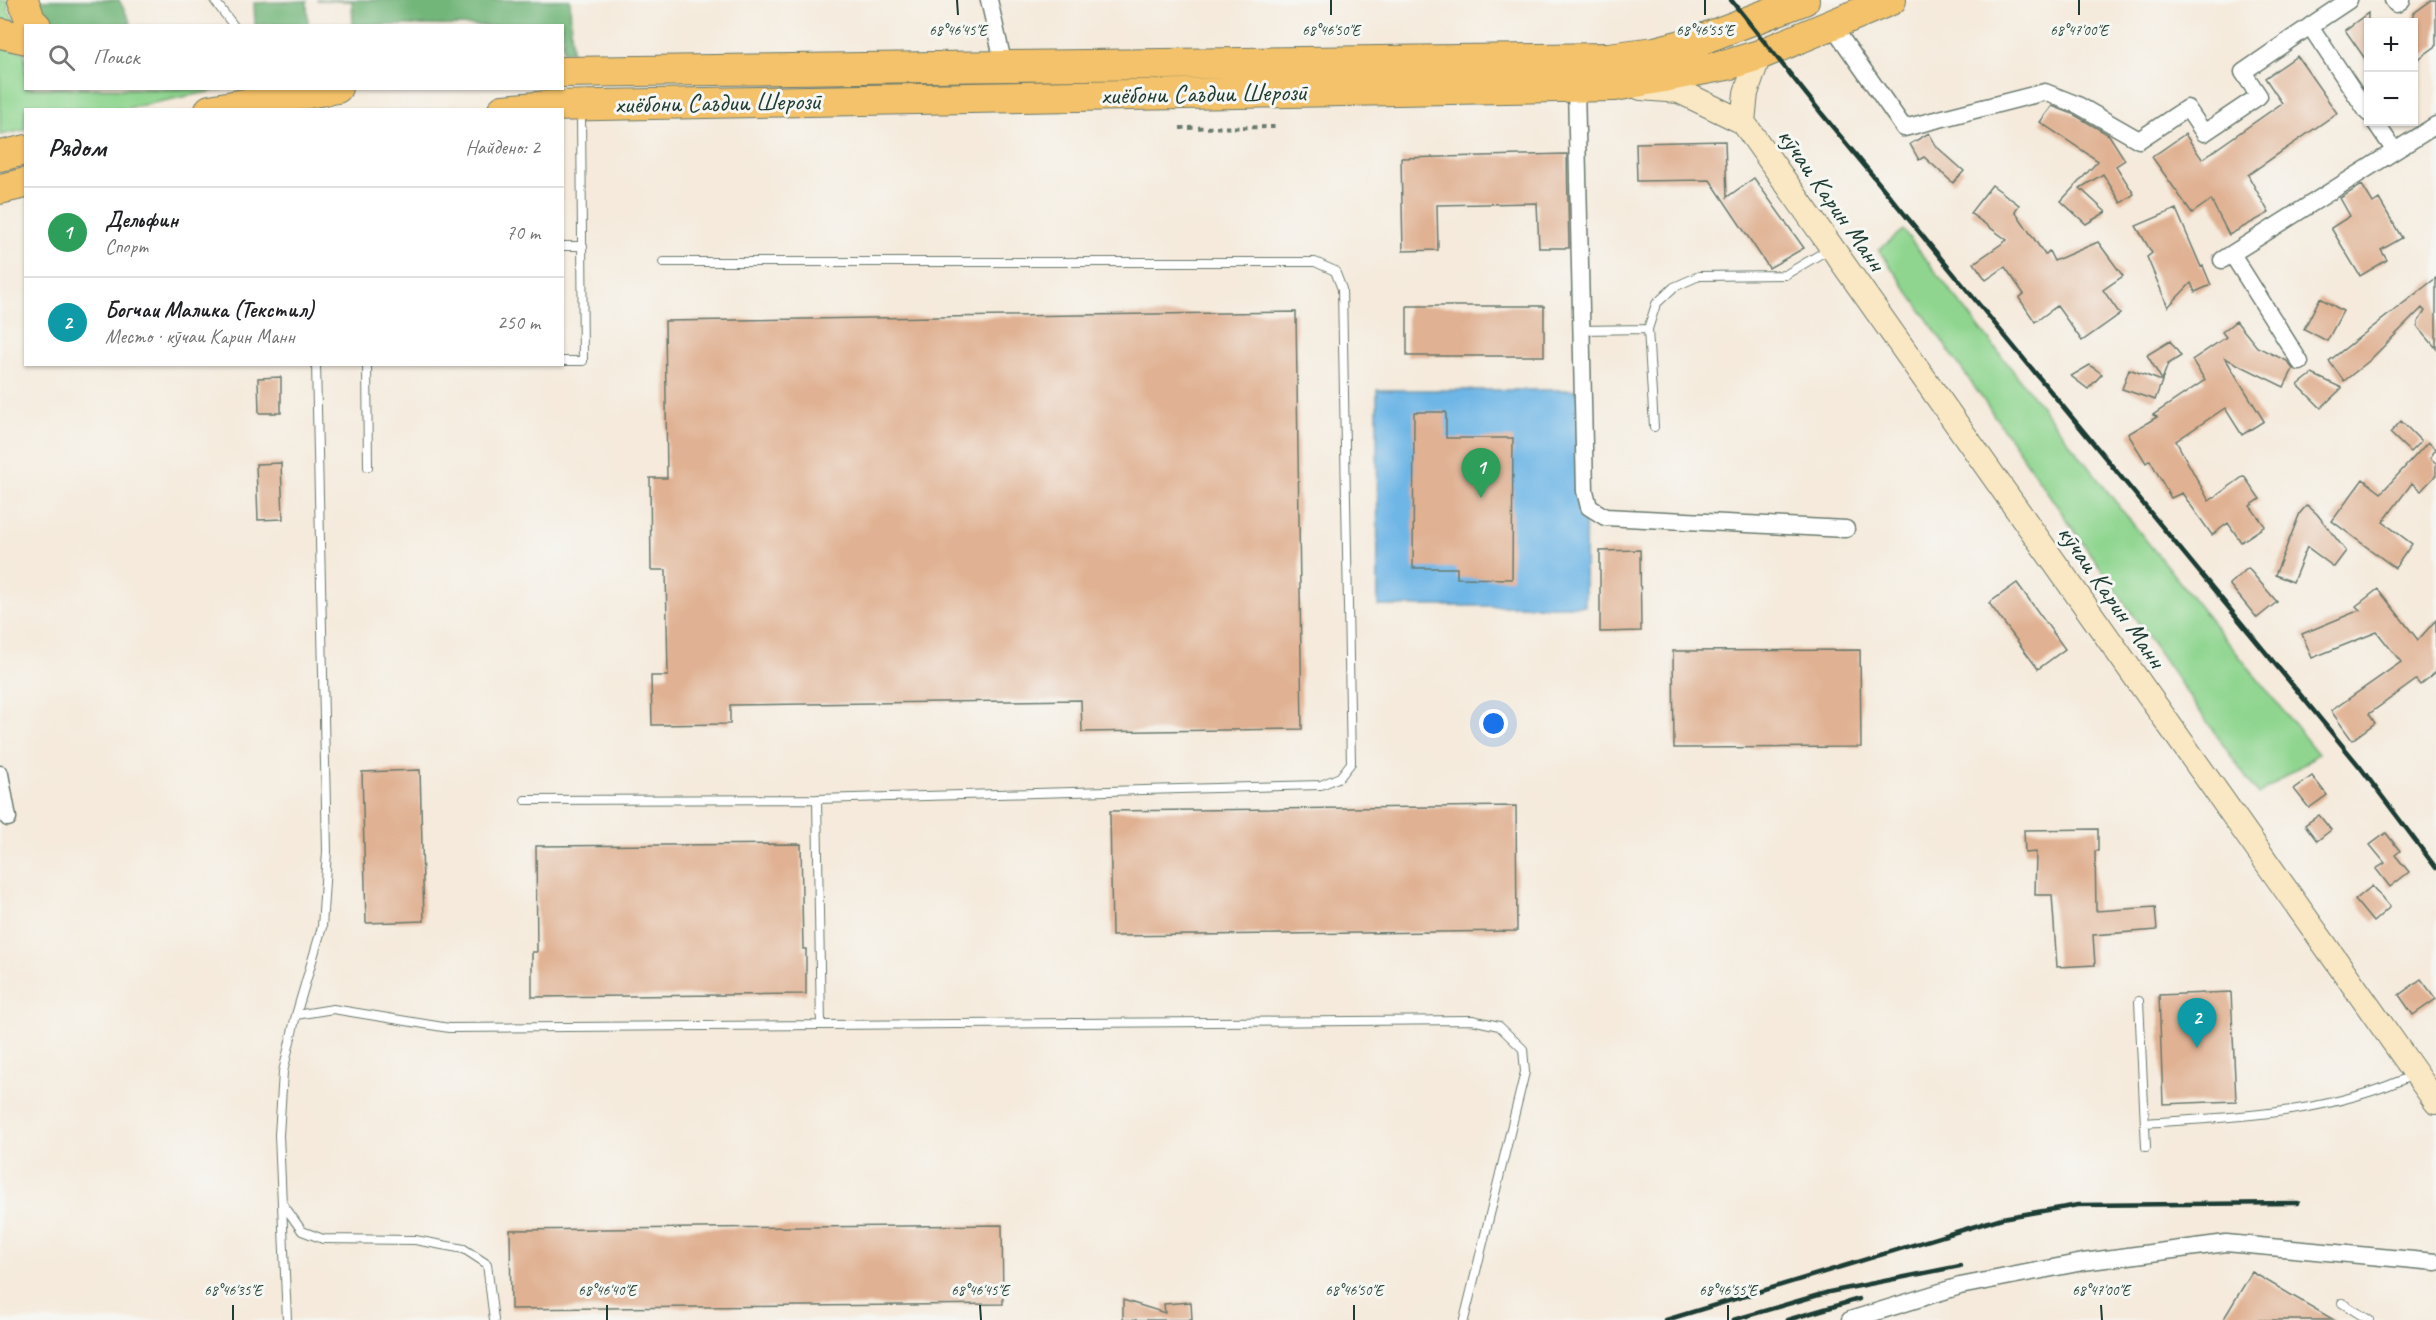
<!DOCTYPE html>
<html lang="ru">
<meta charset="utf-8">
<style>
:root{--surface:#fff;--page:#f6f6f6;--text:#202124;--muted:#757577;--line:#e0e0e0;--accent:#0f766e}
body{margin:0;font-family:Caveat,sans-serif;background:var(--page);color:var(--text)}
.controls{position:absolute;right:18px;top:18px;display:grid;overflow:hidden;border-radius:0px;box-shadow:0 2px 4px #0004}
.controls button{width:54px;height:54px;display:grid;place-items:center;padding:0;border:0;border-bottom:2px solid var(--line);background:var(--surface);color:var(--text);font:30px sans-serif}
.you{position:absolute;left:1494px;top:724px;width:21px;height:21px;margin:-15px;border:4px solid #fff;border-radius:50%;background:#1a73e8;box-shadow:0 0 0 9px #1a73e833}
.badge{display:grid;place-items:center;width:39px;height:39px;border-radius:50%;background:var(--accent);color:#fff;font-size:20px;font-weight:700}
.pin{position:absolute;translate:-50% -50px;filter:drop-shadow(0 2px 3px #0008)}
.pin::after{content:'';position:absolute;top:32px;width:21px;height:18px;background:inherit;clip-path:polygon(0 0,100% 0,50% 100%)}
.list{margin:0;padding:0;list-style:none}
h2{display:flex;justify-content:space-between;align-items:center;height:78px;margin:0;padding:0 24px;font-size:26px}
h2 small{font-size:20px;font-weight:400;color:var(--muted)}
.list li{display:grid;grid-template-columns:39px 1fr auto;gap:18px;align-items:center;box-sizing:border-box;height:90px;padding:0 24px;border-top:2px solid var(--line)}
.list b{display:block;font-size:22px;white-space:nowrap}
.list p{margin:0;font-size:20px;white-space:nowrap;color:var(--muted)}
.list em{font-size:20px;font-style:normal;color:var(--muted)}
.icon{flex:none;width:33px;height:33px;fill:none;stroke:currentColor;stroke-width:2;stroke-linecap:round;stroke-linejoin:round}
.map{position:relative;flex:none;width:2436px;height:1320px;overflow:hidden}
.search{position:absolute;background:var(--surface);box-shadow:0 2px 4px #0004;left:24px;top:24px;width:540px;height:66px;display:flex;align-items:center;gap:15px;box-sizing:border-box;padding:0 21px;border-radius:0px;color:var(--muted);font-size:22px}
.panel{position:absolute;background:var(--surface);box-shadow:0 2px 4px #0004;left:24px;top:108px;width:540px;height:258px;border-radius:0px}
.map>svg:first-child{display:block}
</style>
<div class="map">
<svg width="2436" height="1320" viewBox="0 0 2436 1320">
<rect width="100%" height="100%" fill="#f6f6f2"/>
<filter id="ink" filterUnits="userSpaceOnUse"><feTurbulence type="fractalNoise" baseFrequency=".0167" numOctaves="2"/><feDisplacementMap in="SourceGraphic" scale="12" xChannelSelector="R" yChannelSelector="G"/><feConvolveMatrix kernelMatrix="1 2 1 2 8 2 1 2 1" color-interpolation-filters="sRGB"/></filter>
<filter id="wash" filterUnits="userSpaceOnUse"><feTurbulence type="fractalNoise" baseFrequency=".008" numOctaves="4" result="noise"/><feDisplacementMap in="SourceGraphic" scale="24" xChannelSelector="R" yChannelSelector="G"/><feGaussianBlur stdDeviation="1.35" result="paint"/><feColorMatrix in="noise" values="0 0 0 0 0 0 0 0 0 0 0 0 0 0 0 0 0 1.4 0 .05"/><feComposite in="paint" operator="in"/></filter>
<g filter="url(#wash)">
<rect width="100%" height="100%" fill="#f5eadb"/>
<path fill="#8fd58f" stroke="#578962" stroke-width="1.5" d="M0 0H8V10L18 26 0 20Z
M0 47 25 52 26 88 223 89 123 109 26 110 25 130 0 135Z
M1903 230 2133 524 2318 754 2258 795 1879 250Z"/>
<path fill="#73b67a" stroke="#497a57" stroke-width="1.5" d="M36 0H119L131 23 123 26 60 25 41 14Z
M316 0H570L572 51H563L562 26 353 25 352 1Z
M307 1 308 25H255L254 3Z"/>
<path fill="#6eb6e6" stroke="#467a8d" stroke-width="1.5" d="M1377 390H1586L1585 606H1378Z"/>
<g id="blocks">
<path fill="#e0b192" d="M2432 0H2436V46L2414 62V13Z
M2368 13V63L2345 30Z
M2297 56 2337 113 2248 175 2269 213 2229 235 2211 200 2192 213 2152 157 2185 134 2202 159 2282 103 2265 78Z
M2052 106 2073 114 2109 135 2125 160 2116 166 2134 194 2121 203 2103 174 2080 188 2106 212 2086 224 2061 201 2098 161 2040 122Z
M1929 133 1937 147 1964 171 1953 183 1924 157 1919 160 1910 144Z
M1725 141 1727 197 1754 178 1804 248 1769 268 1710 180 1637 181 1636 143Z
M1567 154 1569 248H1539L1537 203 1437 205 1438 250 1403 251 1401 158Z
M1992 185 2019 205 2015 211 2045 255 2049 251 2054 261 2098 242 2123 276 2103 290 2120 314 2082 341 2057 306 2035 322 2019 298 2024 294 2005 267 1986 280 1974 263 2007 240 1970 213Z
M2362 185 2373 203 2379 199 2402 238 2381 250 2387 260 2360 276 2331 228 2350 216 2340 198Z
M2176 209 2201 267 2203 266 2211 285 2195 292 2191 283 2168 307 2147 257 2152 253 2136 226Z
M2436 278V348L2418 327V322L2425 311 2422 308 2369 361 2344 381 2329 361Z
M2320 298 2343 311 2327 341 2304 329Z
M1407 306H1544V356H1407Z
M1296 312 1302 729 1082 732 1081 700 730 705V724L652 725 651 676H668L666 570H651L650 478H667L665 321Z
M2236 321 2257 347 2287 361 2293 369 2284 387 2225 358 2264 421 2242 435 2225 408 2176 441 2209 501 2244 476 2260 499 2250 506 2265 526 2241 542 2228 523 2212 535 2182 493 2171 498 2150 460 2146 463 2128 434 2157 417 2153 415 2205 380 2192 360 2226 337 2222 332Z
M2170 341 2181 356 2168 364 2162 380 2147 355Z
M2090 365 2102 374 2088 389 2071 376Z
M2129 369 2162 381 2155 400 2122 389Z
M2312 374 2342 388 2321 408 2298 385Z
M281 377V413H259L258 378Z
M1414 412H1446V438H1513L1512 579 1457 578V568H1413Z
M2401 421 2421 441 2410 452 2390 433Z
M2428 442 2436 449 2430 458 2436 463V475L2421 491 2412 483 2383 522 2412 544 2395 568 2332 521 2363 479 2381 493Z
M281 463 283 519 258 520 256 464Z
M2307 505 2317 514 2346 551 2334 567 2307 547 2293 582 2275 575 2300 513Z
M1640 550 1641 631 1600 632V551Z
M2248 568 2277 602 2257 618 2229 584Z
M2017 583 2065 649 2038 669 1989 603Z
M2378 589 2418 640 2436 620V672L2420 685 2416 680 2369 714 2375 723 2352 740 2331 711 2401 662 2377 632 2312 658 2302 634 2360 610 2356 606Z
M1860 650 1861 747 1674 748 1673 651Z
M420 770 424 921 366 923 362 772Z
M2312 776 2327 795 2309 808 2294 789Z
M1516 806 1517 931 1112 936 1110 811Z
M2319 815 2331 830 2317 841 2305 825Z
M2098 829V851H2095L2096 911 2155 907 2157 930 2093 935 2095 965 2057 967 2052 895H2035L2036 852 2025 853 2024 830Z
M2386 833 2400 851 2395 855 2409 872 2390 887 2376 869 2385 863 2370 845Z
M801 844 803 949H806V994L532 997V952H537L536 846Z
M2372 886 2390 907 2373 922 2355 900Z
M2421 979 2436 999 2413 1015 2399 995Z
M2231 992 2236 1101 2163 1104 2159 995Z
M1002 1225 1003 1304 511 1309 510 1230Z
M2252 1272 2334 1320H2223Z
M1123 1300 1165 1313 1164 1304 1191 1302 1192 1320H1123Z"/>
</g>
</g>
<g filter="url(#ink)">
<use href="#blocks" fill-opacity="0" stroke="#6a7a6e" stroke-width="1.5"/>
<g fill="none" stroke-linecap="round" stroke-linejoin="round">
<defs>
<path id="lane" d="M214 0 234 26
M562 246H583
M1648 329 1656 304 1674 287 1699 276 1785 275 1829 249
M1581 330 1648 329 1654 427
M562 361H583L581 112
M367 364 368 467
M817 799 821 1025
M525 800 817 799 1321 785 1340 777 1351 763 1342 289 1335 271 1315 262H663
M2139 1001 2146 1147
M296 1015 333 1009 449 1028 1472 1020 1499 1026 1523 1049 1525 1072 1464 1320
M2145 1123C2235 1117 2330 1114 2413 1075
M283 1204 302 1231 323 1239 415 1240 464 1249 487 1264 494 1320
M2342 1303 2369 1320
M287 1320 279 1135 283 1072 296 1015 322 927 327 851 316 364"/>
<path id="street" d="M989 0 1004 66
M2393 0 2396 4 2402 0
M1832 25 1904 128 2045 92 2078 105 2139 140 2187 108 2204 133 2259 96 2243 72 2310 26 2368 113
M2310 26 2349 0
M1576 86 1585 491 1589 507 1605 517 1846 529
M2375 122 2395 151
M2232 254 2300 362
M2222 260 2436 125
M0 774 8 818
M1850 1320 1960 1286 2083 1262 2226 1243 2436 1262"/>
<path id="secondary" d="M1641 88 1679 91 1743 122 1746 93 1759 55
M1743 122 2436 1102"/>
<path id="highway" d="M23 0 31 22 36 26
M0 33 26 39
M562 72 1608 58 1655 52 1697 41 1804 0
M210 110 337 88
M503 110 548 106 1615 86 1727 65 1759 55 1891 0
M0 156 26 150
M0 189 26 183"/>
</defs>
<use href="#lane" stroke="#6a7a6e" stroke-width="10"/>
<use href="#street" stroke="#6a7a6e" stroke-width="19"/>
<use href="#secondary" stroke="#6a7a6e" stroke-width="26"/>
<use href="#highway" stroke="#6a7a6e" stroke-width="32"/>
<path stroke="#6a7a6e" stroke-width="4" stroke-dasharray="4.5 4.5" stroke-linecap="butt" d="M1180 128 1275 127"/>
<use href="#lane" stroke="#fff" stroke-width="8"/>
<use href="#street" stroke="#fff" stroke-width="16"/>
<use href="#secondary" stroke="#fae7c3" stroke-width="24"/>
<use href="#highway" stroke="#f3c26a" stroke-width="30"/>
<path stroke="#1f3d34" stroke-width="4.5" d="M1731 0 1822 114 2360 767 2436 868
M1666 1320 2002 1218 2078 1205 2298 1203
M1733 1320 1829 1292 1960 1266
M1787 1320 1859 1299"/>
</g>
</g>
<path fill="none" stroke="#1f3d34" stroke-width="2" d="M957 0 958 15M1331 0V15M1705 0V15M2079 0V15M233 1305V1320M607 1305V1320M980 1305 981 1320M1354 1305V1320M1728 1305V1320M2101 1305 2102 1320"/>
<g text-anchor="middle" stroke-width="6" stroke-linejoin="round" paint-order="stroke">
<g font-size="26" fill="#1f3d34" stroke="#f6f6f2">
<text transform="translate(1204 93) rotate(-1)" y="9">хиёбони Саъдии Шерозӣ</text>
<text transform="translate(718 102) rotate(-1)" y="9">хиёбони Саъдии Шерозӣ</text>
<text transform="translate(1832 199) rotate(55)" y="9">кӯчаи Карин Манн</text>
<text transform="translate(2112 596) rotate(55)" y="9">кӯчаи Карин Манн</text>
</g>
</g>
<g font-size="15" text-anchor="middle" fill="#1f3d34" stroke="#f6f6f2" stroke-width="6" stroke-linejoin="round" paint-order="stroke">
<text x="958" y="35">68°46'45"E</text>
<text x="1331" y="35">68°46'50"E</text>
<text x="1705" y="35">68°46'55"E</text>
<text x="2079" y="35">68°47'00"E</text>
<text x="233" y="1295">68°46'35"E</text>
<text x="607" y="1295">68°46'40"E</text>
<text x="980" y="1295">68°46'45"E</text>
<text x="1354" y="1295">68°46'50"E</text>
<text x="1728" y="1295">68°46'55"E</text>
<text x="2101" y="1295">68°47'00"E</text>
</g>
</svg>
<div class="controls">
<button>+</button>
<button>−</button>
</div>
<div class="you"></div>
<div class="pin badge" style="left:1481px;top:498px;background:#2e9e5b">1</div>
<div class="pin badge" style="left:2197px;top:1048px;background:#0f9aa8">2</div>
<div class="search"><svg class="icon" aria-label="search" viewBox="0 0 24 24"><circle cx="10" cy="10" r="6"/><path d="M15 15l6 6"/></svg>Поиск</div>
<section class="panel">
<h2>Рядом<small>Найдено: 2</small></h2>
<ul class="list">
<li><span class="badge" style="background:#2e9e5b">1</span><div><b>Дельфин</b><p>Спорт</p></div><em>70 m</em></li>
<li><span class="badge" style="background:#0f9aa8">2</span><div><b>Богчаи Малика (Текстил)</b><p>Место · кӯчаи Карин Манн</p></div><em>250 m</em></li>
</ul>
</section>
</div>
